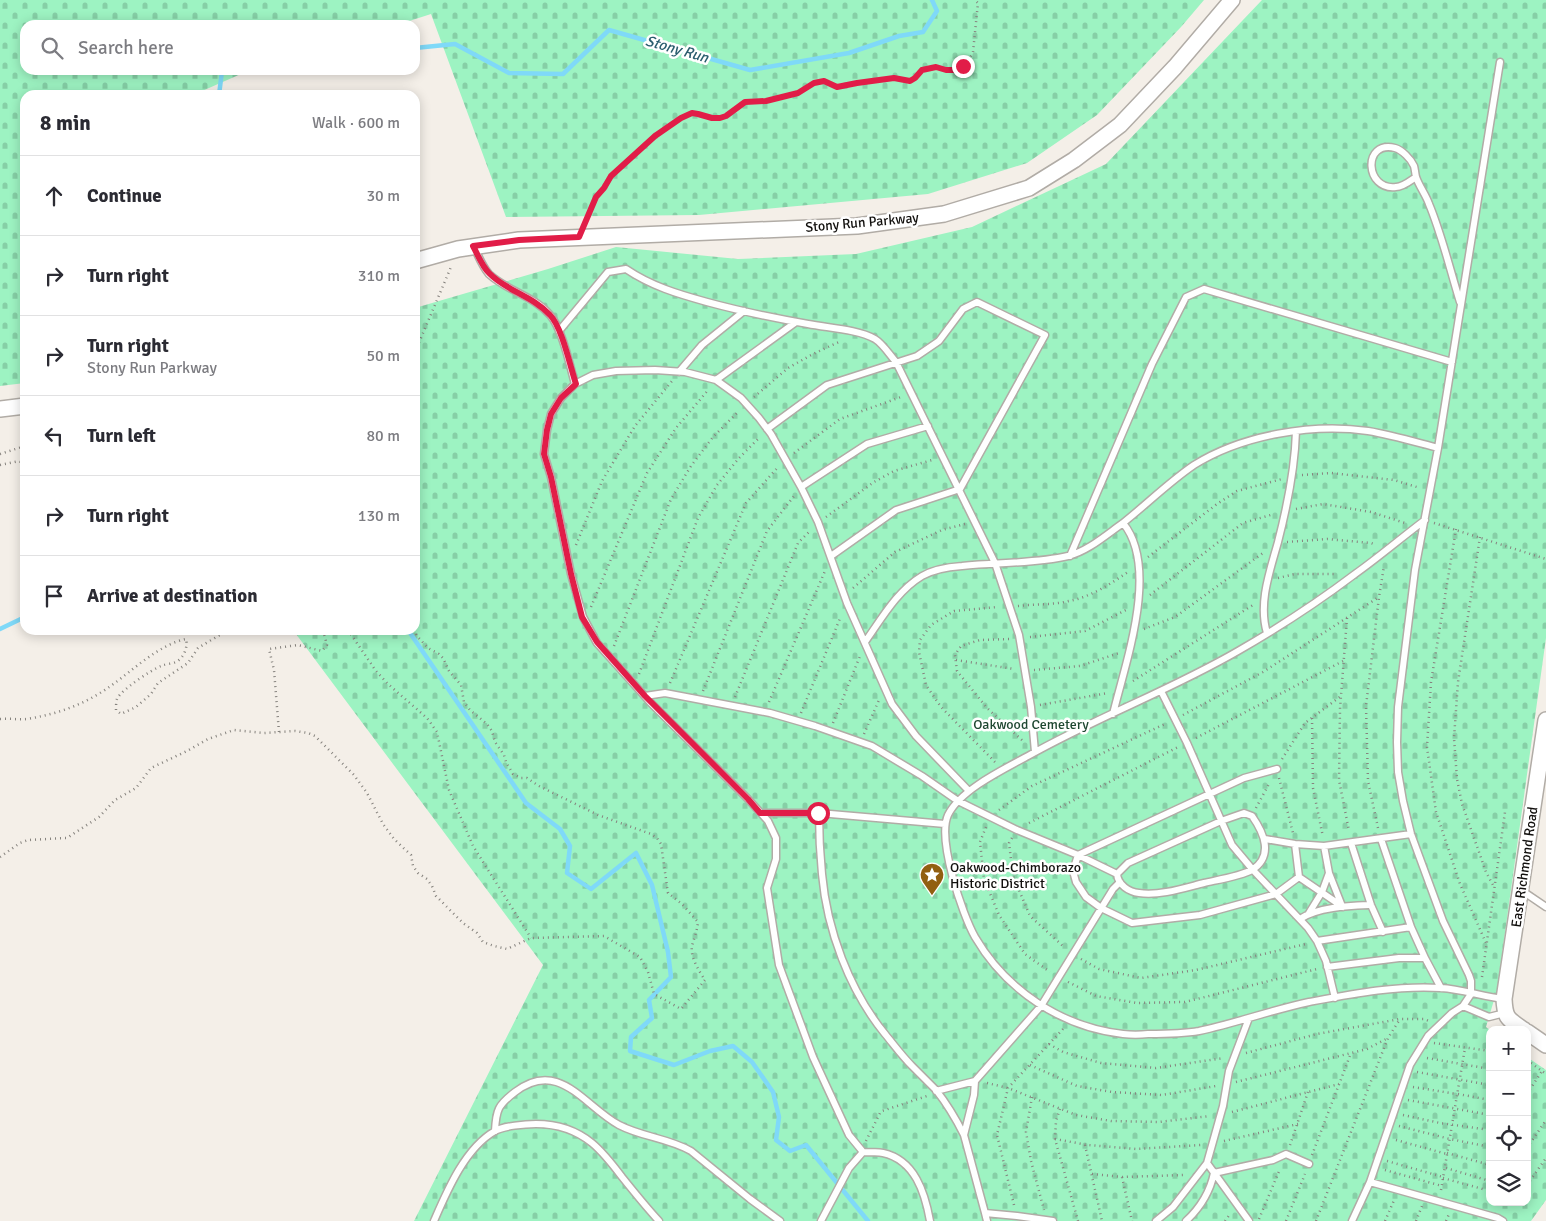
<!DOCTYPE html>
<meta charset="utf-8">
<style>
:root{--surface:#fff;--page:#f7f7f7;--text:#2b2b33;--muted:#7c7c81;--line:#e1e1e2}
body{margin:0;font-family:Signika,sans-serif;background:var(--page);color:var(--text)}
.controls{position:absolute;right:15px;bottom:15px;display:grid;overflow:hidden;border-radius:10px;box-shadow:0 2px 12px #0003}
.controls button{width:45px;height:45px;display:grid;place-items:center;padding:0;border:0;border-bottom:1px solid var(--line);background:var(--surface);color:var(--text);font:25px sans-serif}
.stop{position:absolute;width:15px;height:15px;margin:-11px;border:4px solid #e11d48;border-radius:50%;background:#fff}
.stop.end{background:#e11d48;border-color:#fff;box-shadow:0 1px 5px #0008}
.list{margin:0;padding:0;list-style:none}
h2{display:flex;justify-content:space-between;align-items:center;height:65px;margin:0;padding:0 20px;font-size:21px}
h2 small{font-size:16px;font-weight:400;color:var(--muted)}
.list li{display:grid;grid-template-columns:32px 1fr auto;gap:15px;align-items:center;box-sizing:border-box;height:80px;padding:0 20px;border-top:1px solid var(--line)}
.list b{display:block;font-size:19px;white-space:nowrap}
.list p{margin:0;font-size:16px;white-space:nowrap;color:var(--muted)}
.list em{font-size:16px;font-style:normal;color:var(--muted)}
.icon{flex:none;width:28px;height:28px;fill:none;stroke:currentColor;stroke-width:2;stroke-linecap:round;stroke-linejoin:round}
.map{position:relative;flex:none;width:1546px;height:1221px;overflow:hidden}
.search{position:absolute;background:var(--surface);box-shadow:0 2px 12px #0003;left:20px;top:20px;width:400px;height:55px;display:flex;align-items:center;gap:12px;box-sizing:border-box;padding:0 18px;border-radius:15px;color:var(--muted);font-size:19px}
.panel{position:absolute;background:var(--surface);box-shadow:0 2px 12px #0003;left:20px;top:90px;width:400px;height:545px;border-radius:15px}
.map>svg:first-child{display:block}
</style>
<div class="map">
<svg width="1546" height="1221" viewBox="0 0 1546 1221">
<defs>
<pattern id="cemetery-stones" width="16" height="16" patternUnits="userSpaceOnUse" patternTransform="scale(1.25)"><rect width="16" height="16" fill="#9df3c2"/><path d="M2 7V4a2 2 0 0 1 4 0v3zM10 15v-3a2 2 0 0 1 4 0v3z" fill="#86cfa6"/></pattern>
</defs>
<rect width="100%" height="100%" fill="#f4efe8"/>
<path fill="url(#cemetery-stones)" d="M0 0H1204L1181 27 1097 115 1027 163 928 194 699 215 506 217 431 14 397 25H25V70H250L193 95H25V383L0 386Z
M1262 0H1546V638L1497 990 1486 1027 1490 1030V1202H1527V1057L1546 1070V1200L1531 1221H414L543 965 293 630H415V308L548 269 616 247 738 259 856 254 972 227 1106 164Z"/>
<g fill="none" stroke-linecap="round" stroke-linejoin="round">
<path stroke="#7fd9f8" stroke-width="4.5" d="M415 48 455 44 509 73 563 74 609 30 750 70 849 53 899 36 923 32 937 11 932 0
M219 95 222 71 230 70
M0 629 25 617
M408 630 526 803 560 829 570 846 567 873 591 889 636 853 652 885 668 952 671 977 649 1000 652 1018 631 1037 630 1051 674 1065 710 1051 733 1046 752 1062 773 1092 779 1117 776 1140 790 1151 806 1145 868 1221"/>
<defs>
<path id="service" d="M1416 177C1410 181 1403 187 1396 187 1365 191 1362 140 1395 148 1402 150 1411 159 1414 166 1415 169 1415 173 1416 177 1419 186 1426 195 1429 204 1442 235 1450 270 1460 302
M474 247C478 255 482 266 489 274 507 291 534 296 550 315 562 328 570 366 575 384
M559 331 608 272 626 269C651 286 678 294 707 302 740 311 774 318 808 324 828 328 857 329 875 339 883 344 889 354 896 362L995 563 1019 635 1031 707 1035 752
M679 372 702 345 744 311
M716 380 796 322
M767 429 827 385 917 356 939 341 963 309 977 302 1045 335 960 489 896 510 831 556
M801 487 867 444 928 426
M1425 520C1401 538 1379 557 1355 574 1318 602 1278 628 1238 651 1171 690 1097 717 1028 756 1004 769 960 790 948 815 937 839 962 914 975 937 1006 990 1061 1027 1123 1034 1131 1035 1140 1035 1148 1034 1165 1034 1182 1034 1199 1031 1236 1023 1272 1010 1309 1002 1352 994 1398 985 1441 988 1462 989 1483 997 1504 999
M1070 556 1152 364 1186 297 1204 289 1452 362
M1267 633C1258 603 1270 571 1278 542 1287 507 1295 468 1296 431
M865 642C882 618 897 591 922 576 934 569 948 567 962 566 997 562 1034 564 1068 556 1088 551 1106 535 1123 523
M1161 691 1187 743 1232 845 1253 870 1308 928 1317 941 1326 961 1335 998
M645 696 665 693 770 713 815 726 872 746 922 776 958 801 1017 830 1078 855 1117 874
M1113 714C1125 664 1160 568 1123 523 1147 504 1169 482 1194 465 1242 435 1312 423 1368 431 1392 435 1415 442 1438 448
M1277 769 1244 778 1078 855 1073 871 1076 882 1086 897 1101 908 1132 923 1200 915 1276 894 1299 877 1295 844
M761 813H819L945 824
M819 813C819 833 820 854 822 874 827 930 849 990 885 1034 894 1045 902 1056 912 1066 920 1074 928 1082 936 1090 947 1104 956 1119 964 1135
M1244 813 1252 816C1264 833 1274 856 1252 870 1241 876 1217 880 1204 883 1184 888 1160 896 1139 893 1129 892 1118 885 1117 874L1128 863 1221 821Z
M1265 839 1295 844 1324 846 1411 834
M1381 839 1411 927 1425 958 1441 988
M1351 843 1371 905 1383 932
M1329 873 1342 906
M1299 877 1343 907
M1521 890 1546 907
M1309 913 1322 892 1329 873 1324 846
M1300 919C1318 907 1349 906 1371 905
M1317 941 1411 927
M1327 967 1399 958H1425
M1463 1006 1489 1017 1505 1013
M1249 1018 1229 1071 1223 1106 1207 1163 1249 1221
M936 1091 975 1081
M495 1131C496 1110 498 1105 515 1092 559 1058 584 1106 619 1125 642 1137 668 1138 691 1151L750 1199 780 1221
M863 1152 849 1135 813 1057 779 965 767 888 776 859V838L768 821 748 799 650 702 597 643 583 617 571 574 551 477 544 454 547 430 551 414 561 398 575 384 593 375 616 371 655 370 685 372 716 380 741 398 759 418 771 434 801 487 818 522 847 603 892 704 916 736 969 791
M1370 1182 1410 1065 1428 1036 1452 1013 1463 1006 1471 994V981L1469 975 1443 921 1411 834 1403 801 1398 772 1397 742 1398 707 1415 570 1438 448 1500 62
M985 1213 964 1135 974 1095 975 1081 1041 1006 1113 889 1120 882
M434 1221C447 1191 465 1148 495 1131 504 1126 525 1124 536 1124 556 1124 576 1130 592 1143 604 1153 613 1165 622 1177 634 1192 646 1207 659 1221
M821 1221 849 1168 863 1152C869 1152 877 1152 883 1153 915 1160 925 1193 930 1221
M987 1221 985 1213 1017 1216 1053 1221
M1156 1221 1173 1207 1207 1163
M1186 1221C1200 1208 1210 1192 1214 1173L1273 1160 1286 1154 1309 1164
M1352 1221 1370 1182 1498 1218 1503 1221"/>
<path id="tertiary" d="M415 261 458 249 519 240 857 226 944 214 1029 188 1074 160 1120 125 1175 67 1232 0
M0 409 25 406
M1524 1030C1508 1019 1505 1019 1504 999L1546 720
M1527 1032 1546 1045"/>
</defs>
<use href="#service" stroke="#b1aca6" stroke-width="9"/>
<use href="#tertiary" stroke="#b1aca6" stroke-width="18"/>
<path stroke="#86837e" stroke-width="2.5" stroke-dasharray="1 4" stroke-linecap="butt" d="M585 224 595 197 604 188 611 176 655 136 681 118 692 113 698 114 712 118H720L726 116 745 102 766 101 797 93 814 83 824 81 837 87 857 83 894 78 910 81 915 78 922 70 936 67 946 70H955L963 66 969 60 973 52 978 3 975 0
M415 352 451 267
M754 397 788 368 813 354 841 341
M794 453 840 419 901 397
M0 454 25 446
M0 465 19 461 25 464
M1302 475 1331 473 1394 480 1420 488
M1296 509 1323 504 1371 512 1405 523
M826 517 874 482 894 471 932 460
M1434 523 1546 559
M1456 529 1431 682 1427 747 1436 812 1460 884 1486 943
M1480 537 1458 682 1454 738 1457 779 1462 804 1486 872 1494 887
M1287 542 1327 539 1371 543 1376 545
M576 545 602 481 635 426 672 381
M1148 557 1217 504 1237 491 1282 479
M1278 578 1295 574H1337
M853 588 895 552 942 530 965 524
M1150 595 1243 523 1274 514
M1018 606C1035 604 1053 605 1069 601 1091 597 1110 584 1128 572
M591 607 647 473 676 428 709 389
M1347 618 1340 709 1339 780 1349 831
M1144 629 1175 617 1263 553
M348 630 376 671 388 684 427 718 437 732 449 790 473 846 531 938
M1030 637 1085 631 1126 610
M1009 639 980 640 961 646 955 655 957 671 987 708 1023 741
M614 646 671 499 691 466 713 437 739 411
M956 660 1014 669
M1034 670 1080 666 1119 653
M639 674 698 518 717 485 739 458 760 437
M1133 681 1253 605
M670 683 746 503 779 466
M703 691 767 531 794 496
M735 697 798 543 811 530
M769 702 825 571
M1040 705 1108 693
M801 713 841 616
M1183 715 1263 672 1379 597
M1312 718 1313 788 1323 837
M0 719C9 718 18 720 27 719 58 714 86 704 112 685 133 670 160 644 186 639 188 647 184 658 176 662 171 664 165 664 161 666 151 670 121 690 117 699 116 702 116 707 116 710L121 714 136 707 151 694 158 683 188 663 198 648 228 630
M833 723 860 656
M279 732 274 670 269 649 298 645 322 651 327 645 323 630
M864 734 879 700
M1196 738 1343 661
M1282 759 1305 723 1341 696
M995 762 941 707 926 685 919 652 920 640 931 625 954 611 998 607
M1279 778 1293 833
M1256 808 1270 782
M999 810 1032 786 1167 723
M1029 823 1178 747
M986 827 980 842 984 879 999 915 1025 954 1050 972
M1378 828 1368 781 1366 706 1379 597 1384 566
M1012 838 1009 843 1013 876 1030 916 1064 947
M0 857 20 843 28 840 67 838 99 817 115 800 136 788 151 768 187 751 208 739 234 730 264 733 295 731 308 733 315 736 354 775 367 793 383 824 394 839 411 855 413 866 418 873 427 879 432 886 436 896 463 923 477 933 483 942 494 946 507 949 531 938 604 936 640 957 648 972 654 994 681 1009 705 980C699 971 690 957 692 946 694 938 697 932 698 922L682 904 668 893 661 844 657 838 651 834 598 815 539 786 527 778H521L513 774 506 762 504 755 495 742 492 731 487 724 470 710 464 702 461 685 449 671 443 658 439 654 428 648 417 636 414 630
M1081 959 1099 969 1141 978 1196 970 1306 944
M1482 977 1505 812
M1068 982 1096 996 1137 1003 1185 1002 1317 969
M1434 1043 1490 1051
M1049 1044 1063 1052 1101 1063 1156 1068 1224 1058
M1246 1053 1317 1034 1400 1019H1424L1429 1021
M1427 1058 1490 1069
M1527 1060 1546 1074
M1030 1065 1077 1086 1112 1092 1162 1095 1216 1086
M1417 1072 1490 1085
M1236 1082 1367 1049 1388 1038
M987 1083 1008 1088 1076 1115 1111 1121 1159 1122 1210 1116
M1413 1087 1457 1094
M1458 1094 1490 1100
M1527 1094 1542 1071
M1032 1097 1026 1132 1031 1161 1044 1210
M1408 1100 1490 1115
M1060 1109 1056 1121 1055 1139 1078 1221
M1232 1112 1339 1084
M1403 1115 1440 1123 1490 1130
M1399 1126 1450 1139 1490 1147
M1055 1139 1088 1145 1136 1149 1201 1145
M1396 1140 1447 1154
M866 1141 880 1113 882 1111 927 1096
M1224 1141 1298 1124
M1085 1145 1102 1221
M1290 1145 1308 1092
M1527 1148 1546 1120
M1447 1153 1490 1165
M1312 1155 1351 1053
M1387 1161 1443 1177
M1446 1168 1490 1181
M1385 1170 1442 1186
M1092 1174 1122 1177 1184 1175
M1122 1177 1132 1221
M1443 1178 1490 1191
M1527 1185 1546 1158
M1441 1190 1465 1048
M1014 1205 997 1135 1008 1088 1064 1028
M1259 1219 1280 1169
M1225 1221 1230 1214
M1286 1221 1305 1174
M1316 1221 1388 1038 1400 1019
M1385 1221 1395 1198
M1416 1221 1422 1206
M1446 1221 1449 1214"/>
<use href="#service" stroke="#fff" stroke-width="6"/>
<use href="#tertiary" stroke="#fff" stroke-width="15"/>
</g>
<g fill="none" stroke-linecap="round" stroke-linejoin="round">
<path stroke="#e11d48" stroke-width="6" d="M818 813H760L748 799 645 696 597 642 582 617 571 574 551 477 544 454 547 430 551 414 561 398 576 384C570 366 562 327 550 315 533 296 506 291 489 273 482 266 478 255 473 246L519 240 579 237 596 197 604 188 611 176 655 136 681 118 692 113 698 114 712 118H720L726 116 745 102 766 101 798 93 814 83 824 81 837 87 857 83 894 78 910 81 915 78 922 70 936 67 946 70H955L963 66"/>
</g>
<defs>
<symbol id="sight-pin" viewBox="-11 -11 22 30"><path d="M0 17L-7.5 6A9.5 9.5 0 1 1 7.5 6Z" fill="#925f11" stroke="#fff"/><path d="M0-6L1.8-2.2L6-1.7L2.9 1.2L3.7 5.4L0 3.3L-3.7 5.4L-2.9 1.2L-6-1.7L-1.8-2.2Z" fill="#fff"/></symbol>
</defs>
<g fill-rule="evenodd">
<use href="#sight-pin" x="918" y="861" width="28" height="38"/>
</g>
<g text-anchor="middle" stroke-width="5" stroke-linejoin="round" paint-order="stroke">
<g font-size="14" fill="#12100e" stroke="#fff">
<text transform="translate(862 222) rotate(-5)" y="5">Stony Run Parkway</text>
<text transform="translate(1524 867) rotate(-82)" y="5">East Richmond Road</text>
</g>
<g font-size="14" fill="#1f4832" stroke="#fff">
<text x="1031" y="729">Oakwood Cemetery</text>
</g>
<g font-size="14" fill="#12100e" stroke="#fff" text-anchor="start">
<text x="950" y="872">Oakwood-Chimborazo<tspan x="950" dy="16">Historic District</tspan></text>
</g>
<g font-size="15" font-style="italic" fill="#2b5d6e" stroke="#fff">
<text transform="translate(677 49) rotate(16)" y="5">Stony Run</text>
</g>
</g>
</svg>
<div class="controls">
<button>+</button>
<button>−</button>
<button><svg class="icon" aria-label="locate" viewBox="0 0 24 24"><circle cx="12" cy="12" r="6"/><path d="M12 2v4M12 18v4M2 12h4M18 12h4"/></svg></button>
<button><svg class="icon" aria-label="layers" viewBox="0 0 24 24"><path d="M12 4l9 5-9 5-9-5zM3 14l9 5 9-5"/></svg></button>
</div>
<div class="stop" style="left:818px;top:813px"></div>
<div class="stop end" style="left:963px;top:66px"></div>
<div class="search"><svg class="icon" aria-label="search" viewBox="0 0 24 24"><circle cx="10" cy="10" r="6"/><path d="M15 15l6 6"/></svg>Search here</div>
<section class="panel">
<h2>8 min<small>Walk · 600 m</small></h2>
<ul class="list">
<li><svg class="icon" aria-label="ahead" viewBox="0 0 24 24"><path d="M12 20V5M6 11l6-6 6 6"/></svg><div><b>Continue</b></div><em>30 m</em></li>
<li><svg class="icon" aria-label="right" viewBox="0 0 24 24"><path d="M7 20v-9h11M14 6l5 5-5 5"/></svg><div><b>Turn right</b></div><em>310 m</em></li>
<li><svg class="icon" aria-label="right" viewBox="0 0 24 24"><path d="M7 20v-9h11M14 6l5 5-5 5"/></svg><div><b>Turn right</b><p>Stony Run Parkway</p></div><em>50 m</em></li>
<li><svg class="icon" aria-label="left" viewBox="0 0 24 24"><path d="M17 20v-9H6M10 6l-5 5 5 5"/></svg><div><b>Turn left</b></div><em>80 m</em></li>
<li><svg class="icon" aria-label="right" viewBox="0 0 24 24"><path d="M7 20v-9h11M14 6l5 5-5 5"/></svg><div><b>Turn right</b></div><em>130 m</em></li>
<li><svg class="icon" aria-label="arrive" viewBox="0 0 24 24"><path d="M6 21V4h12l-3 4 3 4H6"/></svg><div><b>Arrive at destination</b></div></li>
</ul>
</section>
</div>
